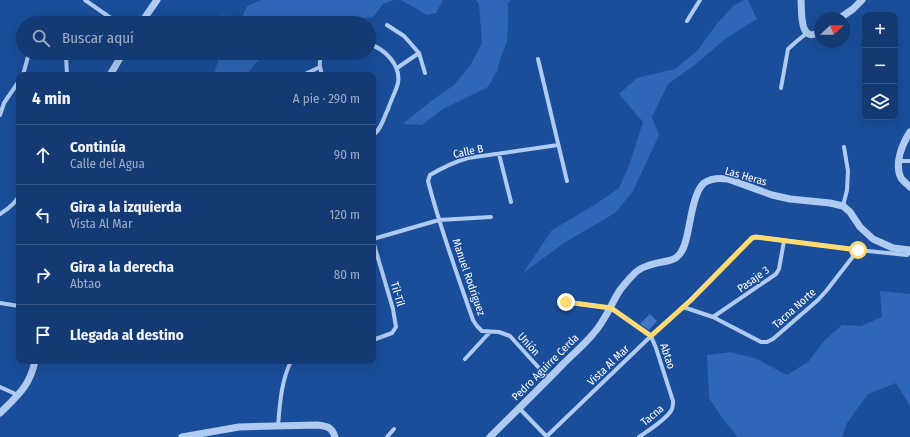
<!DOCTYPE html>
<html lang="es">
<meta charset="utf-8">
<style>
:root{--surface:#143a74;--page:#1d4179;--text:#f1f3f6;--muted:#9dadc5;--line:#335486}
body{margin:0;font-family:"Fira Sans Condensed",sans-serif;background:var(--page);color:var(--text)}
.controls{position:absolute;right:12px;top:12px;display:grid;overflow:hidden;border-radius:8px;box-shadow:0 4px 16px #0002}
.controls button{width:36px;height:36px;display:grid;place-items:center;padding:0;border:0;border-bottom:1px solid var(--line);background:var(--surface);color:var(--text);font:20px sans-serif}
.compass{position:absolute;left:814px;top:12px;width:36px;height:36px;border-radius:50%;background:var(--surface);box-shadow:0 4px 16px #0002;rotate:68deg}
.stop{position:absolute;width:12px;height:12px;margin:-9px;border:3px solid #ffda70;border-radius:50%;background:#fff}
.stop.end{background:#ffda70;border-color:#fff;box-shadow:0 1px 4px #0008}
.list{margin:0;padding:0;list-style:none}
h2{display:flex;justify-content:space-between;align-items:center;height:52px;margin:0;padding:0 16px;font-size:17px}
h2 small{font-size:13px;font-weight:400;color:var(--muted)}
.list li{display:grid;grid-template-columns:26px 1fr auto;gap:12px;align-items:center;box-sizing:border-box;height:60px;padding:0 16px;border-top:1px solid var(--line)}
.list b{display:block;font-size:15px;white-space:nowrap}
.list p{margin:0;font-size:13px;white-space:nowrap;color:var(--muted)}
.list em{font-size:13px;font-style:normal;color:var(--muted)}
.icon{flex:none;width:22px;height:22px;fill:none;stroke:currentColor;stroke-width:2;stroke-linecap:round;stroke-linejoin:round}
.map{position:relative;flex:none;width:910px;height:437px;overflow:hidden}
.search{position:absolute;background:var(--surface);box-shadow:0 4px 16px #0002;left:16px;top:16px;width:360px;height:44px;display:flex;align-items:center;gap:10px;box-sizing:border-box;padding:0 14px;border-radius:22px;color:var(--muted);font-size:15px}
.panel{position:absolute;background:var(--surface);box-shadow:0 4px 16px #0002;left:16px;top:72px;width:360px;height:292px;border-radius:8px}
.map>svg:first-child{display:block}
</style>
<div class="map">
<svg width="910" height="437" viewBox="0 0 910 437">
<rect width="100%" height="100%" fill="#1a4e9a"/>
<path fill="#2e67b7" d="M261 0H394L383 4 373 17 350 20 343 23H221L222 15 241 20 247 6Z
M401 0H443L436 13 427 15Z
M476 0H511L508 3V23L507 41 501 57 497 71 488 87 443 109 422 125 403 124 431 101 454 85 470 66 482 43 479 4Z
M744 0H748L757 19 725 39 696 64 668 84 652 117 659 135 633 191 615 213 564 243 523 273 552 230 596 204 619 188 630 163 643 122 619 94 637 78 675 69 697 51 716 25 733 6Z
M219 53H264L246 75H213L218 62Z
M880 291 910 294V406L896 383 868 394 847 423 842 437H738L725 422 709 398 707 355 731 352 757 359 787 375 808 362 825 340 842 325 861 326 882 317Z"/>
<path fill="#4377c1" d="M650 314 657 321 649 330 640 324Z"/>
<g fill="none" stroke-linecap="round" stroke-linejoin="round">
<path stroke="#b0cbf1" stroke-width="4" d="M85 0 118 23
M687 21 700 0
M387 25 404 36 419 53 425 73
M369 44C385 49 401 65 398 83 396 91 391 100 388 109 384 117 381 130 373 135
M57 53 66 56 67 75
M538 59 567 181
M397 68 419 53
M23 75 29 53
M303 75 320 67
M322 75C320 67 317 59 325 53
M781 88 788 49 797 41 807 33
M0 115 4 103 19 81
M499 154 511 202
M899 161H910
M843 206 847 190 848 171 844 147
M0 214C8 209 15 204 19 196
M373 239 439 220 491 217
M373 241 393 309 396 327 392 333 373 340
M566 302 611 308 651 336 656 348 673 401C673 405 673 408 671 411 664 421 649 430 639 437
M0 303 19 306
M683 307 713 317 761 342H767L773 339 818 300 827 290 858 250
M713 317 776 274 779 269 784 241
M465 359 490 332
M334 362 336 361
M549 379 510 336 499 332 482 331 477 326 473 320C457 274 440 228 428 181L430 175C442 168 454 162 468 158L558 145
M0 387 18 395
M519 408 547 437
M278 426C280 403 281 382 291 361
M387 437 394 429
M546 437 651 336 691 300 752 238 756 237 858 250 907 255 910 252"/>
<path stroke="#b0cbf1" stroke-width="7" d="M801 0C802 12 799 44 820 32
M840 18 853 9 862 0
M141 23 157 0
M110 75 123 53
M910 132C902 144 894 164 901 178 903 181 907 184 910 187
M0 413C17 396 30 386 35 361
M182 437 239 427 317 425C327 426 332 427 335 437
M490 437C514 413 539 389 563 364 573 354 584 345 593 334 605 321 611 304 620 290 624 285 628 280 632 276 636 271 641 268 647 266 666 258 679 267 686 240 690 226 693 192 704 183 711 178 721 178 728 179L772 195 790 199 830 203 843 206 850 212 860 227 873 239 893 248 910 250"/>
</g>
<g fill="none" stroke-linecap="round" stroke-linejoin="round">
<path stroke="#ffda70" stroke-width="5" d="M566 302 611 308 651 336 691 300 752 238 756 237 858 250"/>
</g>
<g text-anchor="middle" stroke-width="3" stroke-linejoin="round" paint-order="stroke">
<g font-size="11" fill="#fff" stroke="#1a4e9a">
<text transform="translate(468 151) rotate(-12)" y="4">Calle B</text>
<text transform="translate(746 176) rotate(16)" y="4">Las Heras</text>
<text transform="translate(469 277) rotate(71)" y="4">Manuel Rodríguez</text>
<text transform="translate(753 279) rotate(-36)" y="4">Pasaje 3</text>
<text transform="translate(398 294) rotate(74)" y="4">Til-Til</text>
<text transform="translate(794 308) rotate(-42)" y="4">Tacna Norte</text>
<text transform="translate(529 344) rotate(48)" y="4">Unión</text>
<text transform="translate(668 356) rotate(71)" y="4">Abtao</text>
<text transform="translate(608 365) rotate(-44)" y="4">Vista Al Mar</text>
<text transform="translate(545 367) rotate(-45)" y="4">Pedro Aguirre Cerda</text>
<text transform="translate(652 415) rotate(-40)" y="4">Tacna</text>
</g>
</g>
</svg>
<div class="controls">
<button>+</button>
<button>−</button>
<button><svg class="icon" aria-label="layers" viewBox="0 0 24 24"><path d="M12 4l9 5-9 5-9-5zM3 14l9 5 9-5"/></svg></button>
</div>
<svg class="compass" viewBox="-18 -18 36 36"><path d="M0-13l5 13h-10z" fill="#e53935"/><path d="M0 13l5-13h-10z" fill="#9dadc5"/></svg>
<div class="stop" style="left:858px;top:250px"></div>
<div class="stop end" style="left:566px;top:302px"></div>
<div class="search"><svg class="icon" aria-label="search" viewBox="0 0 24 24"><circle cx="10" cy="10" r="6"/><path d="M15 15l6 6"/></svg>Buscar aquí</div>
<section class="panel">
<h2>4 min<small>A pie · 290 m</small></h2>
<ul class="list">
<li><svg class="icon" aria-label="ahead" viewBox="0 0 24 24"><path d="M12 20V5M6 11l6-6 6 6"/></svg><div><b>Continúa</b><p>Calle del Agua</p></div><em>90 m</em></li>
<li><svg class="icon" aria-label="left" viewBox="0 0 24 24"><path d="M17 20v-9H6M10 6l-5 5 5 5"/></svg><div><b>Gira a la izquierda</b><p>Vista Al Mar</p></div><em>120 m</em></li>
<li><svg class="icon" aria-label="right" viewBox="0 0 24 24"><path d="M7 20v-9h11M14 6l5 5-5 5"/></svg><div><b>Gira a la derecha</b><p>Abtao</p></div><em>80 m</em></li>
<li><svg class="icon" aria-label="arrive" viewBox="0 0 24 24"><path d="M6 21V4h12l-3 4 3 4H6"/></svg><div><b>Llegada al destino</b></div></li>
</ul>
</section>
</div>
